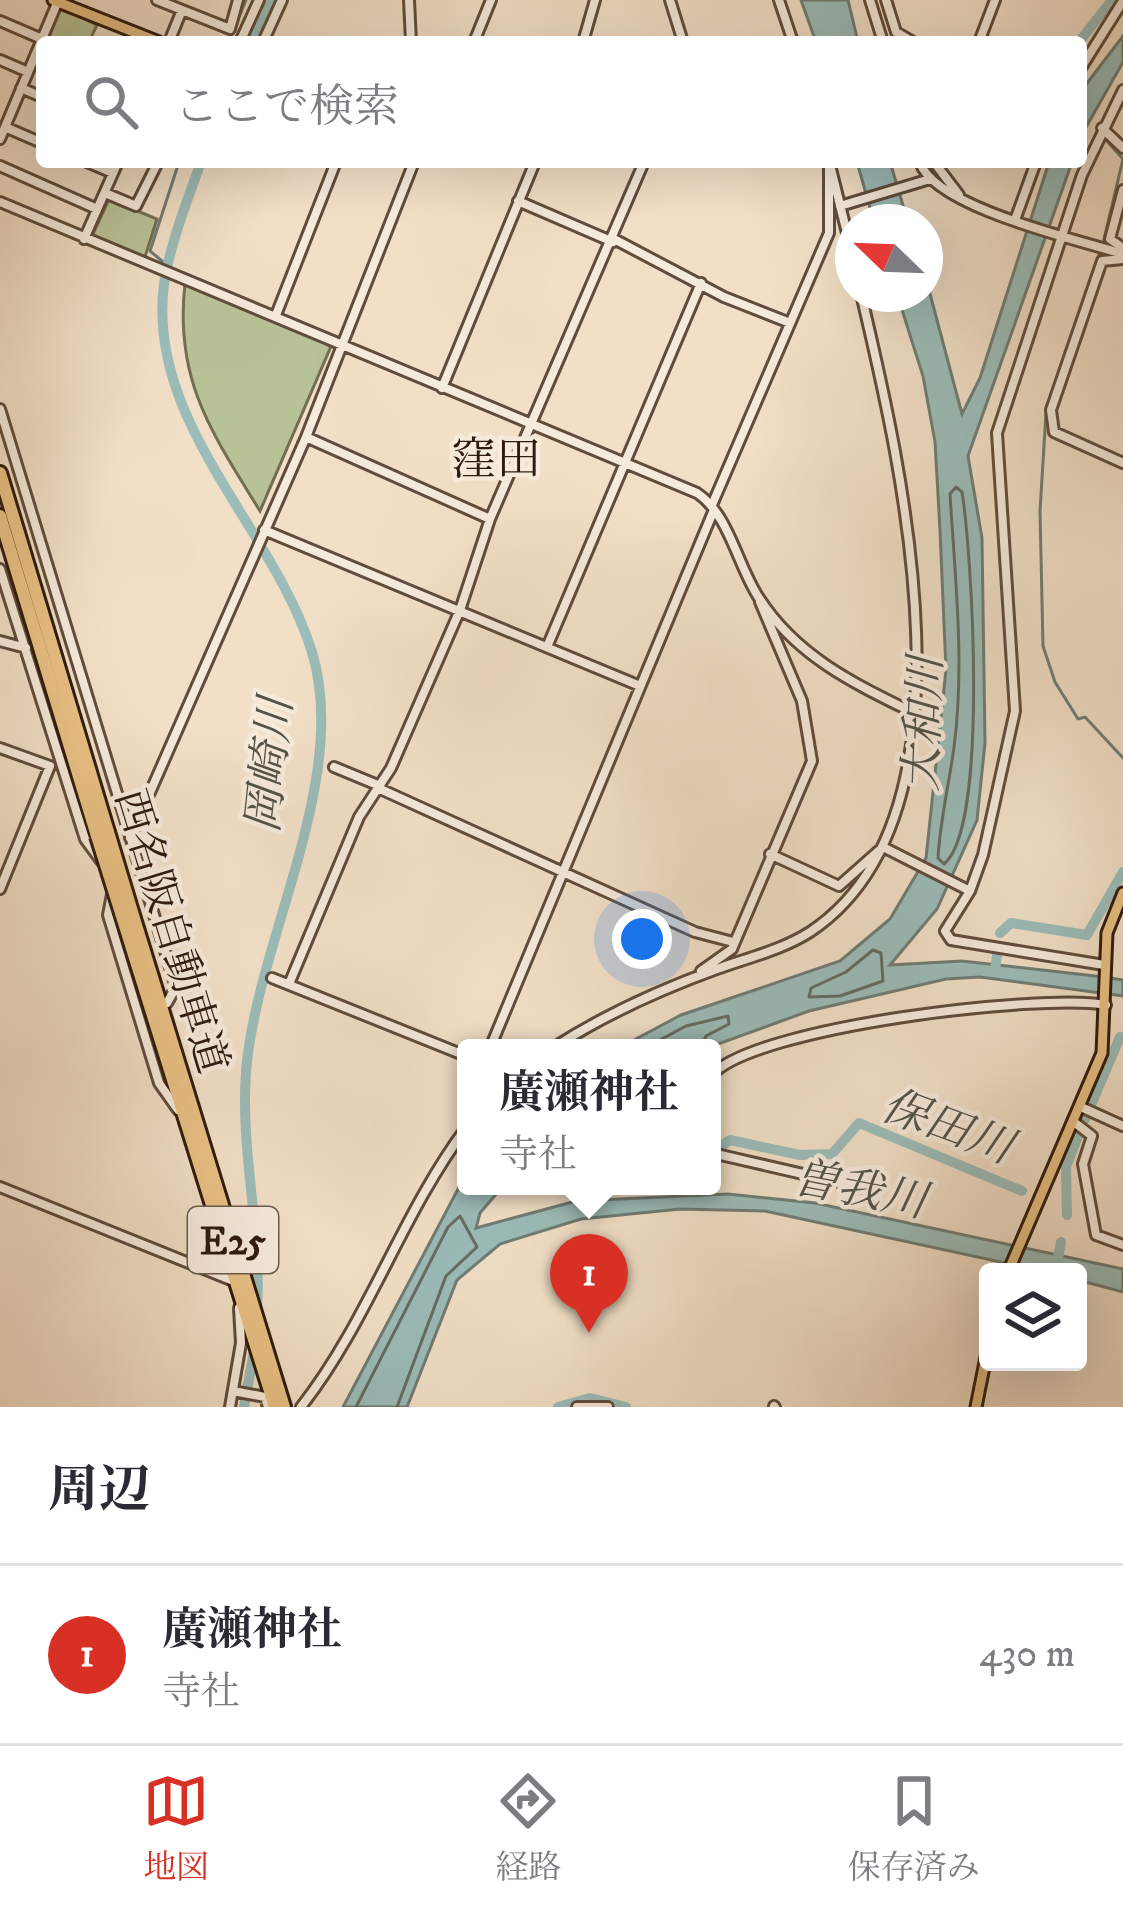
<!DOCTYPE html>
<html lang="ja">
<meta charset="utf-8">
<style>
:root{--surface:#fff;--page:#f7f7f7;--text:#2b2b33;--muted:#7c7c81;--line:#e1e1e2;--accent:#d93025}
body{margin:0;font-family:"IM FELL DW Pica","Noto Serif JP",serif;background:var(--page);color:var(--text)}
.controls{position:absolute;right:36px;bottom:36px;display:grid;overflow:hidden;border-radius:12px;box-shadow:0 12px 48px #0002}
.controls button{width:108px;height:108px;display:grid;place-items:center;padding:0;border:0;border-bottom:3px solid var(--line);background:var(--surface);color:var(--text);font:60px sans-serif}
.compass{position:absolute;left:835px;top:204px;width:108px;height:108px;border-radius:50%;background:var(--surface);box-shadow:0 12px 48px #0002;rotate:293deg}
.you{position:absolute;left:642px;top:939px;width:42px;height:42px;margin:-30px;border:9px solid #fff;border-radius:50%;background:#1a73e8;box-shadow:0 0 0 18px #1a73e833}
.badge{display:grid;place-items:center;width:78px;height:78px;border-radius:50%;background:var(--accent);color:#fff;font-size:39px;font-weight:700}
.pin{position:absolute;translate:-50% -99px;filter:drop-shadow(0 3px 6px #0008)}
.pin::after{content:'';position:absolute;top:63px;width:42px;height:36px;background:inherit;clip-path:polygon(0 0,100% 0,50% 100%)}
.popup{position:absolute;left:457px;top:1039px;width:264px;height:156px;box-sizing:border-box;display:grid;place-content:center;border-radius:12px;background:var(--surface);filter:drop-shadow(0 3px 9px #0005);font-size:39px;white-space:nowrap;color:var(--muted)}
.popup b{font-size:45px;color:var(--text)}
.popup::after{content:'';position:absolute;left:50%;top:100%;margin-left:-24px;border:24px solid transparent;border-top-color:var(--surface)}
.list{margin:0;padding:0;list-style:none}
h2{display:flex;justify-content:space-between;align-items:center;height:156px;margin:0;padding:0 48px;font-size:51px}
h2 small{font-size:39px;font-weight:400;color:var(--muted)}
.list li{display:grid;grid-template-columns:78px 1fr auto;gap:36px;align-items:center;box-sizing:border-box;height:180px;padding:0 48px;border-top:3px solid var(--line)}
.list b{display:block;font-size:45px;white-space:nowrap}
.list p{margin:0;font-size:39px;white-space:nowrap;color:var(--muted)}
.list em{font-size:39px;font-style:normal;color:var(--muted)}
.icon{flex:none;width:66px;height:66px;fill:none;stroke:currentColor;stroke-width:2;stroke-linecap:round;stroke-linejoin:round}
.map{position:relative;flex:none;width:1123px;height:1407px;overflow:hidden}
.search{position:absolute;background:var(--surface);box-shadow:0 12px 48px #0002;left:36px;right:36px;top:36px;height:132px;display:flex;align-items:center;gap:30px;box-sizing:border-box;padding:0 42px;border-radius:12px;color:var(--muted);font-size:45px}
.sheet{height:336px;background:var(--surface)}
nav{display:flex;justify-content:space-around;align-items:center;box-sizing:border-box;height:168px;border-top:3px solid var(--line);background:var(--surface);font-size:33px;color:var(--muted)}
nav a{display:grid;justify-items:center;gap:6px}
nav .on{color:var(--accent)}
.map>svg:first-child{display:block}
</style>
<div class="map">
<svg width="1123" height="1407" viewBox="0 0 1123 1407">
<rect width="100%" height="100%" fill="#f1dfc7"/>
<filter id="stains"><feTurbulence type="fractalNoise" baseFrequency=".00167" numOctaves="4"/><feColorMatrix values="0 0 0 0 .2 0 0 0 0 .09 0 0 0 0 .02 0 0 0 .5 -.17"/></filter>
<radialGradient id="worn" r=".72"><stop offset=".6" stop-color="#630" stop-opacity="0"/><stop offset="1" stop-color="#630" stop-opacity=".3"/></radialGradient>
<path fill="#b8c297" stroke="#736e52" stroke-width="3" d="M60 7 97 25 89 42 45 40Z
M109 199 157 219 144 260 91 238Z
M185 284 332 344 260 511C212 433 174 380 185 284Z"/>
<path fill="#9bbcb9" stroke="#6f7c74" stroke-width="3" d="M801 0H848L858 42H816Z
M1123 36V62L1081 136V91Z
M857 162H890L908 222H874Z
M1049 162H1072L968 456 982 538 985 743 977 820 937 909 890 965 962 961 1104 977 1123 980V996L980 977 946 979 809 1011 707 1048H619L681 1015 840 961 890 919 926 858 946 670 940 530 935 442 923 376 897 294H925V275L962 414 980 378Z
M466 1174V1186H503L480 1213 476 1228 576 1201 728 1194 815 1203 1123 1269V1292L1078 1280V1272H1047L765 1211 680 1209 581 1219 500 1244 457 1280 407 1407H343Z"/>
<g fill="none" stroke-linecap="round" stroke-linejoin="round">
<path stroke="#646c63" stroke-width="3" d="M956 487 962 492C972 554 989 827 944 864L938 858C940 820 949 785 954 747 965 664 955 577 950 494Z
M873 950 881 953 883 981 840 996 809 997 811 988 846 972Z
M645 1048 686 1026 728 1016 729 1024 706 1036 700 1048
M356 1407 448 1227 460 1216 477 1247 446 1276 397 1407"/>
<path stroke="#6f7c74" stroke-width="3" d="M229 42 246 0
M1104 239 1123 159 1106 140
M1099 255 1046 413 1040 511 1043 646 1055 682 1078 719 1085 717 1123 758
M168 266 150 251 179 162"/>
<path stroke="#9bbcb9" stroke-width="10" d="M252 42 271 0
M1079 42 1112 0
M201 162C187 201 170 244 164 284 146 423 274 528 312 652 351 780 256 942 246 1072 240 1151 262 1230 257 1309
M1000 933 1011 923 1087 935 1123 872
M995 970 997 955
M1085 1119 1120 1037
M721 1146 730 1140 800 1155 832 1154 859 1123 1022 1191
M1067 1215 1066 1167 1080 1131
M1057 1264 1061 1242
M244 1407 255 1346
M558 1407 590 1398 626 1407"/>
<defs>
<path id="minor" d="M157 0 230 29 238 0
M409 0 411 42
M670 0 683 42
M779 0 793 42
M870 0 883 42
M886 0 896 32 913 42
M0 21 42 39
M169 42 182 10
M240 42 259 0
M263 42 282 0
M474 42 491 0
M583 42 595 0
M979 42 995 0
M0 60 28 72
M1081 68 1123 1
M21 88 42 97
M5 127 42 143
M1102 128 1123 148
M0 139 58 1
M87 162 113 173
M920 162C933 207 1079 240 1123 254
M934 162 959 195
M0 166 97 209
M831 169 853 257
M1123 190 1110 239 1123 248
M105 193 136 206 158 162
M518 201 613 242
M0 202 697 493C729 514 738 567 759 598 797 657 855 684 916 714
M840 206 930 179
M1015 220 1036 162
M84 239 118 162
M614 239 724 297 790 323
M1123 259 1102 261 1051 410 1054 432 1123 463
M276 315 336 162
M442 388 535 162
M0 409 176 987 167 1003
M306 437 490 519
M712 505 829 233V165
M264 530 640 686
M0 569 85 839 102 862
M0 641 26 648
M547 647 701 283
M0 748 50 766
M334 767 380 786
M378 788 695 932 733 942
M130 838 306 437 414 162
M770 854 839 886 883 847 970 891
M0 889 50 766
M112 894 108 915 159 1083 178 1110
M1104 965 951 940 945 931 970 891 983 855 1015 711 997 433 1082 175 1123 90
M701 971 732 949 812 761 802 701 760 602
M272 978 466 1056
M289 984 359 817 391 768 460 610 490 519 644 162
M490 1048 713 512
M553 1048C604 1015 659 990 717 969 747 958 782 950 810 932 985 816 901 464 861 294
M712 1075C754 1027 1041 993 1106 1005
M1081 1107 1123 1126
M1074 1122 1092 1136 1083 1164 1096 1235 1123 1245
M712 1153 868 1189
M0 1187 231 1280
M233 1391 265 1397 268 1407
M774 1406 775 1407
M230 1407 241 1343 239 1308
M301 1407C368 1322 401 1215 466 1128
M577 1407H608"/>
<path id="major" d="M53 0 159 42
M1008 1272 1102 1053 1107 933 1123 893
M976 1407 988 1347"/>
<path id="highway" d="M0 473 108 832
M0 516 97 836
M132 912 284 1407
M121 913 275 1407"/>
</defs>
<use href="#minor" stroke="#5f4c3c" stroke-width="14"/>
<use href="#major" stroke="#2e1b0d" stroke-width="15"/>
<use href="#highway" stroke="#2e1b0d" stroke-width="18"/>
<use href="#minor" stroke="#f6eadb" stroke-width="8"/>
<use href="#major" stroke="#e8c084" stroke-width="9"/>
<use href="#highway" stroke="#e8c084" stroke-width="12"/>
<defs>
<path id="highway-bridge" d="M108 832 132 912
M97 836 121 913"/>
</defs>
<use href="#highway-bridge" stroke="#2e1b0d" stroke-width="18" stroke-linecap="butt"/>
<use href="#highway-bridge" stroke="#e8c084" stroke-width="12"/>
</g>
<g text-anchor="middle" stroke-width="9" stroke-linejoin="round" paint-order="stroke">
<rect fill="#f6eadb" stroke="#6a594b" stroke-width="3" x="188" y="1207" width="90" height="66" rx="9"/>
<g font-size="39" font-weight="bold" fill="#2e1b0d">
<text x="233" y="1254">E25</text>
</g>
<g font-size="42" fill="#2e1b0d" stroke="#f6eadb">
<text transform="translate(173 931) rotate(73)" y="15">西名阪自動車道</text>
</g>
<g font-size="45" fill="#2e1b0d" stroke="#f6eadb">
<text x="496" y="474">窪田</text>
</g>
<g font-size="45" font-style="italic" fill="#545349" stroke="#f6eadb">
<text transform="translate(922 724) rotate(-88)" y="16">大和川</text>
<text transform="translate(268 765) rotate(-84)" y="16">岡崎川</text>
<text transform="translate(948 1125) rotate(20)" y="16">保田川</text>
<text transform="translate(860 1188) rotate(11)" y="16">曽我川</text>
</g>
</g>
<rect width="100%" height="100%" filter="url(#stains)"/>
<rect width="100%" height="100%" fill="url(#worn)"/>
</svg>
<div class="controls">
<button><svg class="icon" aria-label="layers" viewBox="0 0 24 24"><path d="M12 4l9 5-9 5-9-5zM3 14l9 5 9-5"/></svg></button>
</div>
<svg class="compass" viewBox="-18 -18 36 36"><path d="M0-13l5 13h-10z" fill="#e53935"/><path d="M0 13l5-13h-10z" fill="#7c7c81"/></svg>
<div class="you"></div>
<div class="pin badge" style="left:589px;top:1333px">1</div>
<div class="popup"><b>廣瀬神社</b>寺社</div>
<div class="search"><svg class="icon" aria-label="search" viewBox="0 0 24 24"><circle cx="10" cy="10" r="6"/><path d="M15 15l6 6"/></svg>ここで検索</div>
</div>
<section class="sheet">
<h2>周辺<small></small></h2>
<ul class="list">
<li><span class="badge">1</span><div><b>廣瀬神社</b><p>寺社</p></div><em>430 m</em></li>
</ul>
</section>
<nav>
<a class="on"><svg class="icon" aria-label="map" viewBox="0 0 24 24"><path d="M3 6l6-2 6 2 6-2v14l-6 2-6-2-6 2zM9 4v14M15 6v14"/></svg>地図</a>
<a><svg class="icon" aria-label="directions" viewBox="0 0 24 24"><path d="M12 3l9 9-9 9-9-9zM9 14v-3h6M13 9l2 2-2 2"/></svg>経路</a>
<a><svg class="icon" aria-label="saved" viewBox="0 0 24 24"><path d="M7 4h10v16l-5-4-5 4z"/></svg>保存済み</a>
</nav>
